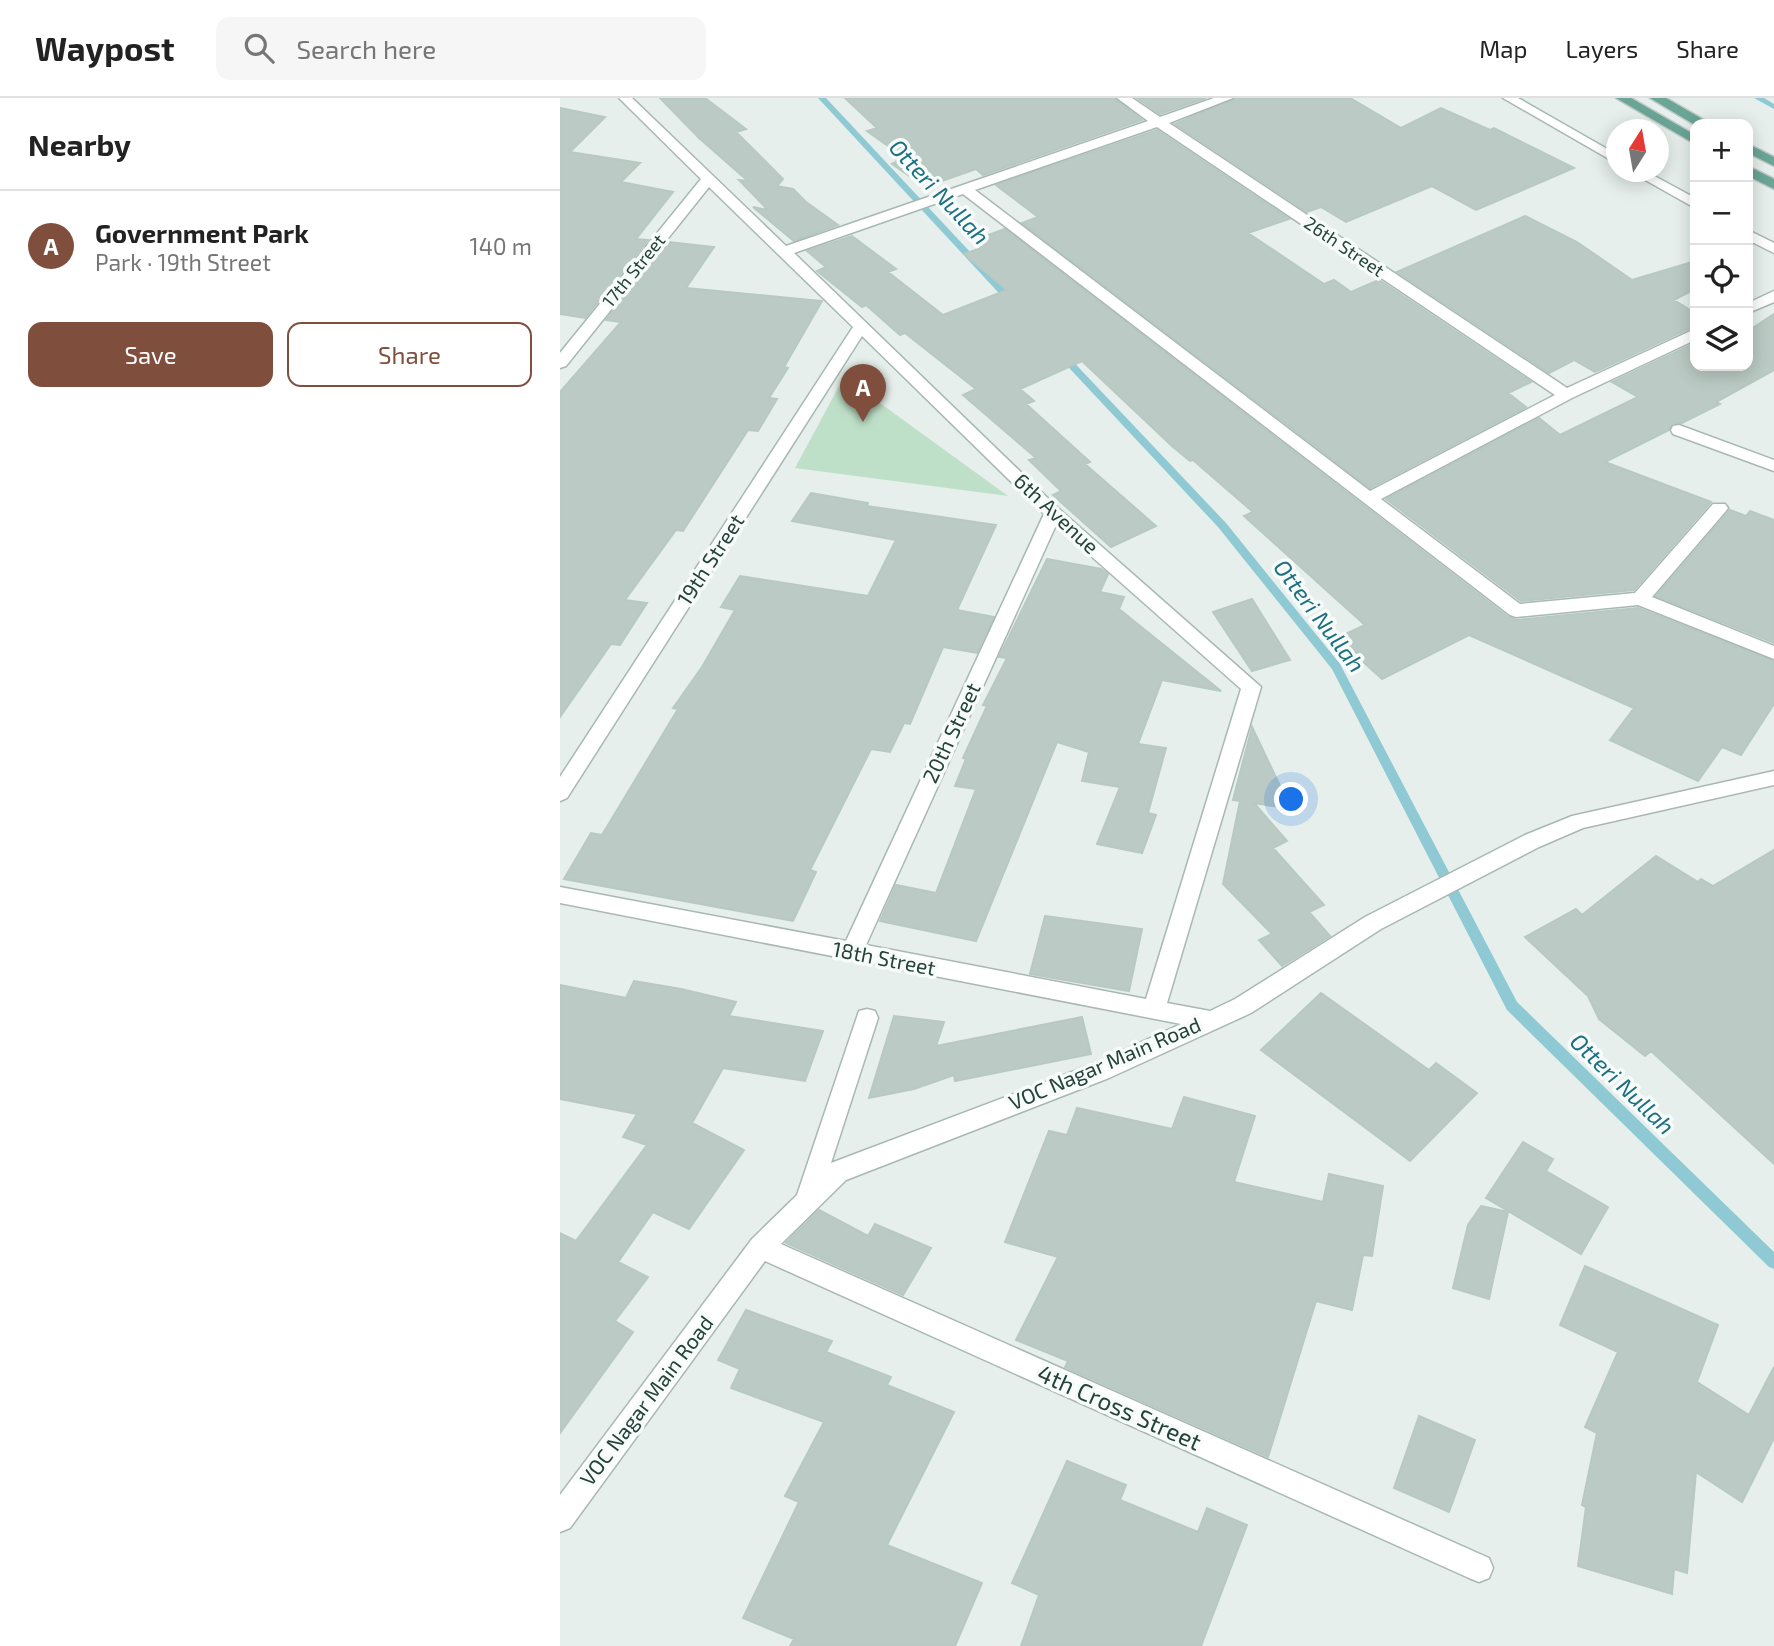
<!DOCTYPE html>
<meta charset="utf-8">
<style>
:root{--surface:#fff;--page:#f6f6f6;--text:#222;--muted:#767676;--line:#e0e0e0;--accent:#804e3d}
body{margin:0;font-family:"Exo 2",sans-serif;background:var(--page);color:var(--text)}
.controls{position:absolute;right:21px;top:21px;display:grid;overflow:hidden;border-radius:14px;box-shadow:0 4px 18px #0003}
.controls button{width:63px;height:63px;display:grid;place-items:center;padding:0;border:0;border-bottom:2px solid var(--line);background:var(--surface);color:var(--text);font:35px sans-serif}
.compass{position:absolute;left:1046px;top:21px;width:63px;height:63px;border-radius:50%;background:var(--surface);box-shadow:0 4px 18px #0003;rotate:11deg}
.you{position:absolute;left:732px;top:702px;width:24px;height:24px;margin:-18px;border:5px solid #fff;border-radius:50%;background:#1a73e8;box-shadow:0 0 0 10px #1a73e833}
.badge{display:grid;place-items:center;width:46px;height:46px;border-radius:50%;background:var(--accent);color:#fff;font-size:23px;font-weight:700}
.pin{position:absolute;translate:-50% -58px;filter:drop-shadow(0 2px 4px #0008)}
.pin::after{content:'';position:absolute;top:37px;width:24px;height:21px;background:inherit;clip-path:polygon(0 0,100% 0,50% 100%)}
.list{margin:0;padding:0;list-style:none}
h2{display:flex;justify-content:space-between;align-items:center;height:91px;margin:0;padding:0 28px;font-size:30px}
h2 small{font-size:23px;font-weight:400;color:var(--muted)}
.list li{display:grid;grid-template-columns:46px 1fr auto;gap:21px;align-items:center;box-sizing:border-box;height:112px;padding:0 28px;border-top:2px solid var(--line)}
.list b{display:block;font-size:26px;white-space:nowrap}
.list p{margin:0;font-size:23px;white-space:nowrap;color:var(--muted)}
.list em{font-size:23px;font-style:normal;color:var(--muted)}
.actions{display:flex;gap:14px;padding:21px 28px}
.actions a{flex:1;padding:16px 0;border:2px solid var(--accent);border-radius:14px;text-align:center;font-size:24px;color:var(--accent)}
.actions .main{background:var(--accent);color:#fff}
.icon{flex:none;width:38px;height:38px;fill:none;stroke:currentColor;stroke-width:2;stroke-linecap:round;stroke-linejoin:round}
.map{position:relative;flex:none;width:1214px;height:1548px;overflow:hidden}
header{display:flex;align-items:center;gap:42px;box-sizing:border-box;height:98px;padding:0 35px;background:var(--surface);border-bottom:2px solid var(--line)}
header strong{font-size:33px}
nav{display:flex;gap:38px;margin-inline-start:auto;font-size:24px}
.search{width:490px;height:63px;background:var(--page);display:flex;align-items:center;gap:18px;box-sizing:border-box;padding:0 24px;border-radius:14px;color:var(--muted);font-size:26px}
main{display:flex}
aside{flex:1;background:var(--surface)}
.map>svg:first-child{display:block}
</style>
<header>
<strong>Waypost</strong>
<div class="search"><svg class="icon" aria-label="search" viewBox="0 0 24 24"><circle cx="10" cy="10" r="6"/><path d="M15 15l6 6"/></svg>Search here</div>
<nav><a>Map</a><a>Layers</a><a>Share</a></nav>
</header>
<main>
<aside>
<h2>Nearby<small></small></h2>
<ul class="list">
<li><span class="badge">A</span><div><b>Government Park</b><p>Park · 19th Street</p></div><em>140 m</em></li>
</ul>
<div class="actions"><a class="main">Save</a><a>Share</a></div>
</aside>
<div class="map">
<svg width="1214" height="1548" viewBox="0 0 1214 1548">
<rect width="100%" height="100%" fill="#e6efeb"/>
<path fill="#bfe0c8" d="M284 279 448 398 235 370Z"/>
<g fill="none" stroke-linecap="round" stroke-linejoin="round">
<path fill="#8ec9d4" fill-rule="evenodd" d="M258 0H266L455 202V206H449Z
M1194 0H1204L1214 6V11Z
M501 253 504 254 666 425 780 566 957 904 1214 1154V1171L1209 1169 947 912 772 571 658 429 498 258 496 256Z"/>
</g>
<path fill="#bbcac4" stroke="#b8c9c2" stroke-width="2" d="M100 0H145L186 31 176 34 223 81 217 88 233 91 246 104 278 127 234 143 193 109 208 112 179 82 188 83 139 40Z
M285 0H554L582 22 423 77 416 71 365 89 332 66 338 63 331 58 338 55 307 33 317 30Z
M577 0H646L600 16Z
M676 0H790L841 30 881 10 930 32 934 30 1014 70 916 112 872 88 786 124 761 109 747 114 615 26Z
M0 10 45 19 10 54 80 65 61 84 113 94 76 141 88 142 25 220 0 216Z
M597 32 729 121 688 135 764 186 774 182 791 194 819 182 971 284 948 295 966 309 810 390 462 125 478 119 436 87Z
M965 118 1017 144 1072 182 1135 163V191L1114 202 1135 215V228L1035 274 1014 262 989 275 837 174Z
M445 131 948 519 956 522 1078 510 1214 563V606L1181 657 1162 649 1138 683 1050 642 1074 610 909 537 822 581 777 540 805 527 684 418 693 414 633 362 630 363 613 349 522 263 460 291 474 303 466 306 530 364 525 366 596 428 551 449 493 397 501 393 469 362 476 360 403 297 416 291 345 235 340 237 306 207 302 209 257 173 266 169 247 153 292 138 336 171 328 174 383 217 447 192 404 156 421 150 412 143Z
M108 144 154 149 126 190 262 203 224 269 228 270 209 300 217 301 198 333 188 332 123 433 116 432 65 502 87 505 60 547 51 546 0 619V294L61 224 46 222Z
M1214 216V272L1156 304 1160 306 1122 325H1113L1109 332 1045 364 1151 404 1074 492 961 503 826 401 979 320 1000 337 1078 299 1052 284 1135 245V268H1188V233Z
M251 395 308 405 307 408 436 427 397 512 434 519 417 555 383 549 350 626 344 625 330 654 311 651 250 772 256 774 233 823 4 781 31 735 42 737 118 611 113 610 142 569 175 512 161 509 180 478 308 498 336 442 232 423Z
M1170 412 1186 418 1190 413 1214 422V545L1096 498Z
M487 461 541 471 548 476 540 494 564 499 559 511 661 593 602 582 578 646 606 650 588 715 596 717 582 755 537 746 560 689 522 683 529 654 497 644 416 843 320 823 336 787 376 795 416 691 395 688 406 661 403 660 427 608 423 607 447 560 439 559Z
M692 501 730 562 692 573 653 514Z
M692 629 731 711 694 705 727 743 713 750 764 807 749 814 770 838 722 868 699 842 712 836 663 786 680 703 673 702Z
M1214 752V1066L1091 953 1085 958 1039 921 1028 898 965 839 1016 811 1022 817 1096 758 1138 784 1141 781 1153 788Z
M485 818 582 831 569 893 470 876Z
M74 883 121 891 176 904 169 918 263 933 245 983 163 970 132 1025 184 1052 129 1131 93 1114 58 1164 88 1179 55 1223 73 1234 0 1335V1135L16 1143 87 1047 63 1039 77 1016 0 1001V887L66 900Z
M761 895 869 972 876 965 917 995 850 1063 701 952Z
M334 918 384 924 376 948 522 919 531 956 395 983 394 977 354 991 309 1000Z
M624 999 695 1018 674 1084 763 1104 769 1076 823 1088 812 1158 803 1157 792 1212 756 1203 708 1359 505 1269 508 1263 456 1242 498 1159 445 1144 489 1033 507 1037 517 1010 612 1031Z
M963 1044 993 1061 986 1073 1048 1109 1021 1156 926 1100Z
M921 1108 948 1114 929 1201 893 1190 908 1127Z
M259 1112 308 1138 315 1126 371 1150 343 1197 226 1145Z
M1025 1168 1158 1227 1137 1284 1189 1317 1214 1269V1340L1182 1404 1136 1374 1127 1475 1114 1471 1112 1496 1018 1468 1026 1409 1022 1407 1037 1335 1025 1329 1058 1254 1000 1227Z
M186 1212 272 1243 266 1254 331 1279 327 1287 394 1314 327 1447 422 1485 395 1548H230L234 1541 183 1520 239 1404 225 1398 264 1324 171 1290 180 1271 158 1262Z
M859 1318 915 1342 889 1414 834 1390Z
M507 1363 566 1387 560 1402 638 1434 647 1410 687 1427 641 1548H461L479 1497 452 1485Z"/>
<g fill="none" stroke-linecap="round" stroke-linejoin="round">
<defs>
<path id="minor" d="M59 0H72L226 148 588 23 557 0H572L600 19 654 0H673L609 25 1007 290 1135 231V242L1012 300 821 401 960 506 1075 495 1153 406H1165L1168 410 1165 414 1092 499 1214 548V561L1078 507 956 519 950 517 403 96 234 155 499 411 701 589 607 905 650 913 675 901 805 819 965 737 1012 718 1214 673V687L1023 730 979 749 821 831 691 915 549 980 286 1082 221 1146 929 1460 933 1470 929 1480 919 1484 909 1480 205 1163 10 1430 0 1434V1397L192 1141 237 1097 299 913 307 911 315 913 318 920 271 1065 533 966 621 926 0 805V789L286 843 484 416 302 238 7 700 0 703V679L293 229 149 89 6 268 0 270V255L141 81ZM597 29 995 297 810 393 415 92ZM496 427 681 591 586 901 306 847Z
M943 0H958L1056 56V65Z
M1071 74H1087L1135 100V110Z
M1188 132 1214 145V155L1188 142Z
M1214 193V204L1188 215V205Z
M1119 327 1214 362V373L1113 336 1111 332 1113 328Z"/>
<path id="major" d="M1056 0H1071L1135 37V46Z
M1090 0H1106L1151 26 1135 27Z
M1188 46 1214 59V68L1188 55Z
M1188 68 1214 81V91L1188 78Z"/>
</defs>
<use href="#minor" stroke="#a8b8b2" stroke-width="3"/>
<use href="#major" stroke="#c2cac8" stroke-width="3"/>
<use href="#minor" fill="#fff" fill-rule="evenodd"/>
<use href="#major" fill="#6aa596" fill-rule="evenodd"/>
</g>
<g text-anchor="middle" stroke-width="7" stroke-linejoin="round" paint-order="stroke">
<g font-size="18" fill="#24423a" stroke="#f7fbf9">
<text transform="translate(784 149) rotate(34)" y="6">26th Street</text>
<text transform="translate(74 173) rotate(-51)" y="6">17th Street</text>
</g>
<g font-size="21" fill="#24423a" stroke="#f7fbf9">
<text transform="translate(496 416) rotate(43)" y="7">6th Avenue</text>
<text transform="translate(151 462) rotate(-57)" y="7">19th Street</text>
<text transform="translate(392 635) rotate(-65)" y="7">20th Street</text>
<text transform="translate(324 861) rotate(11)" y="7">18th Street</text>
<text transform="translate(545 966) rotate(-23)" y="7">VOC Nagar Main Road</text>
<text transform="translate(87 1303) rotate(-53)" y="7">VOC Nagar Main Road</text>
</g>
<g font-size="23" font-style="italic" fill="#1c6f80" stroke="#f7fbf9">
<text transform="translate(379 94) rotate(47)" y="8">Otteri Nullah</text>
<text transform="translate(759 518) rotate(53)" y="8">Otteri Nullah</text>
<text transform="translate(1062 986) rotate(44)" y="8">Otteri Nullah</text>
</g>
<g font-size="24" fill="#24423a" stroke="#f7fbf9">
<text transform="translate(559 1310) rotate(24)" y="8">4th Cross Street</text>
</g>
</g>
</svg>
<div class="controls">
<button>+</button>
<button>−</button>
<button><svg class="icon" aria-label="locate" viewBox="0 0 24 24"><circle cx="12" cy="12" r="6"/><path d="M12 2v4M12 18v4M2 12h4M18 12h4"/></svg></button>
<button><svg class="icon" aria-label="layers" viewBox="0 0 24 24"><path d="M12 4l9 5-9 5-9-5zM3 14l9 5 9-5"/></svg></button>
</div>
<svg class="compass" viewBox="-18 -18 36 36"><path d="M0-13l5 13h-10z" fill="#e53935"/><path d="M0 13l5-13h-10z" fill="#767676"/></svg>
<div class="you"></div>
<div class="pin badge" style="left:303px;top:324px">A</div>
</div>
</main>
